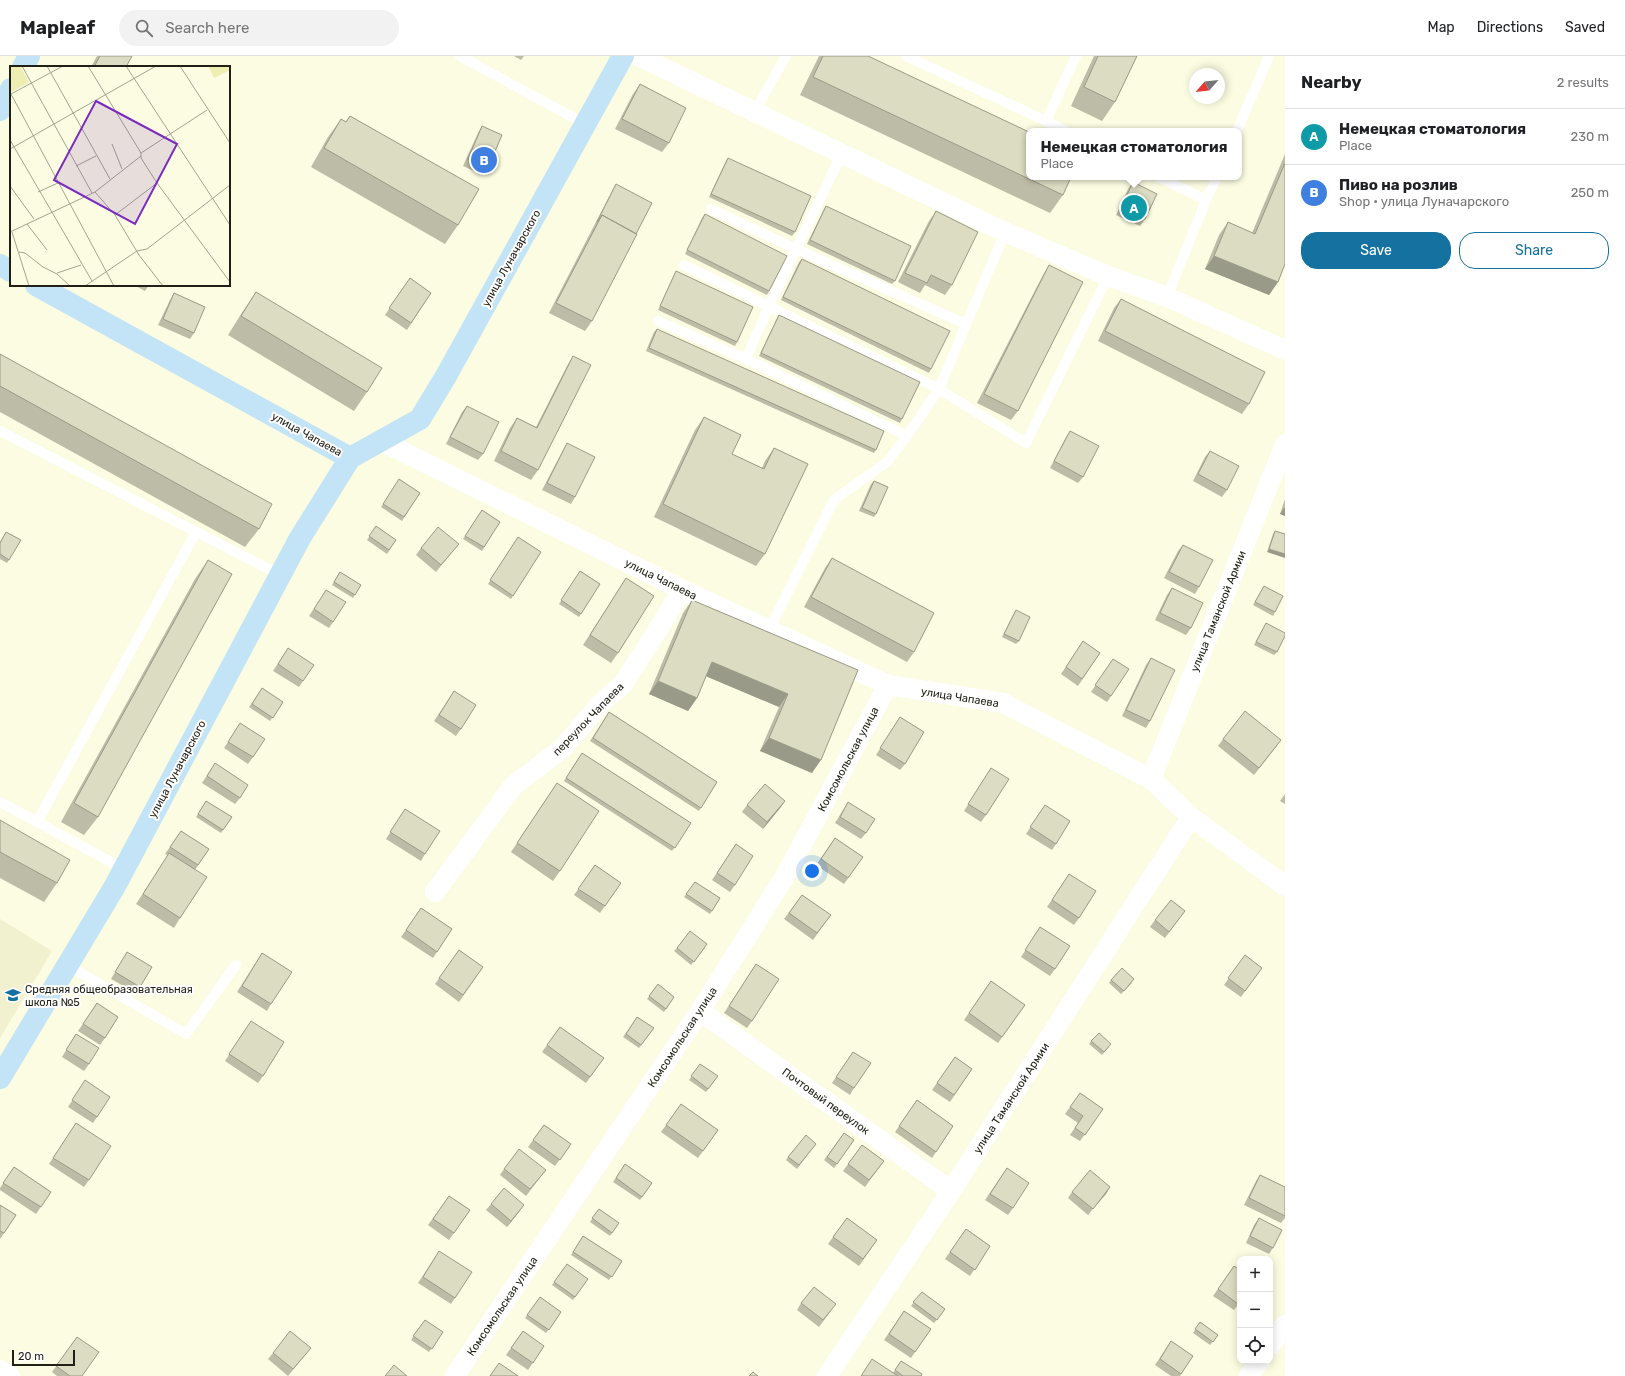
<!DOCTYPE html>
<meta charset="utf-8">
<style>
:root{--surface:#fff;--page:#f2f2f2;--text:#202124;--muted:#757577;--line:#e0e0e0;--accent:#1572a0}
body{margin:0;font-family:Rubik,sans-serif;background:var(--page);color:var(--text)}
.controls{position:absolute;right:12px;bottom:12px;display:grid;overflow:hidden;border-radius:8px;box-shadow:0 2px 10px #0003}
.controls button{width:36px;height:36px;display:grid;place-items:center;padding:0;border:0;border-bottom:1px solid var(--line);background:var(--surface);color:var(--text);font:20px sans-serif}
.compass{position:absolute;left:1189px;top:12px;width:36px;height:36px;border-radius:50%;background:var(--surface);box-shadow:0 2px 10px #0003;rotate:242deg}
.scale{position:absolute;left:12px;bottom:10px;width:63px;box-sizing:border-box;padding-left:4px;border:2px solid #202016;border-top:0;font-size:11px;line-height:14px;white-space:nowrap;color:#202016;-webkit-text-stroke:3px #fff;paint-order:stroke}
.you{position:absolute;left:812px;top:815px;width:14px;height:14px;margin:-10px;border:3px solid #fff;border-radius:50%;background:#1a73e8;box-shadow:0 0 0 6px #1a73e833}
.badge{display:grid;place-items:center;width:26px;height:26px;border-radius:50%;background:var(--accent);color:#fff;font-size:13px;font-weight:700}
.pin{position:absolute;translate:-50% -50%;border:2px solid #fff;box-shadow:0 1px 4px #0006}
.popup{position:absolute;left:1026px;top:72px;width:216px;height:52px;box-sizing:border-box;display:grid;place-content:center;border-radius:8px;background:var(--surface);filter:drop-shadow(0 1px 3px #0005);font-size:13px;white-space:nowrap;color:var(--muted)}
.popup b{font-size:15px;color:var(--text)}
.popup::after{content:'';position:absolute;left:50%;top:100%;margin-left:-8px;border:8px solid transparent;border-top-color:var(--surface)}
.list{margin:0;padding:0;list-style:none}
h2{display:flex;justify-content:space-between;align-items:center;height:52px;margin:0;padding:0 16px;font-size:17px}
h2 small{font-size:13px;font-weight:400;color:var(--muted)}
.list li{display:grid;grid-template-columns:26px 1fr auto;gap:12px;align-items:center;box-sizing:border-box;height:56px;padding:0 16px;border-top:1px solid var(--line)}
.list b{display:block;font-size:15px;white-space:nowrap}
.list p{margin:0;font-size:13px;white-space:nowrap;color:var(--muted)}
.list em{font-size:13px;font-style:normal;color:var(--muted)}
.actions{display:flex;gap:8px;padding:12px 16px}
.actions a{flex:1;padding:9px 0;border:1px solid var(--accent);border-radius:16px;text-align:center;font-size:14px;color:var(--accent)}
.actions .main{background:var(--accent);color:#fff}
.icon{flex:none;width:22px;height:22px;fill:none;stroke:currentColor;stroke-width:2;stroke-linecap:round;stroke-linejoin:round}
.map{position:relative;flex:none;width:1285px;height:1320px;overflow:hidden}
header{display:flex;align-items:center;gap:24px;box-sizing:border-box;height:56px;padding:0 20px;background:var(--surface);border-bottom:1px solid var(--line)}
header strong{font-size:19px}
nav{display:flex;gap:22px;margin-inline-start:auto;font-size:14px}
.search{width:280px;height:36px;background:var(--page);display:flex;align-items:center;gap:10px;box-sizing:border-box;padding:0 14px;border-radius:22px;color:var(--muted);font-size:15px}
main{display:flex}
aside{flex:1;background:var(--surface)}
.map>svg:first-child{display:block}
</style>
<header>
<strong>Mapleaf</strong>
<div class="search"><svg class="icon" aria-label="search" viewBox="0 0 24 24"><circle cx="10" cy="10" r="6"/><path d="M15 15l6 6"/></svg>Search here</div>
<nav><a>Map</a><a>Directions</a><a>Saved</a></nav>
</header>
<main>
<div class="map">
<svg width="1285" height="1320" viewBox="0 0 1285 1320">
<rect width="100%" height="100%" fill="#fbfce1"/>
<path fill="#f1f1cf" d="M0 863 52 895 0 982Z"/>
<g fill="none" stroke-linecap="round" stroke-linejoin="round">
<path stroke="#fff" stroke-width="10" d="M460 0 585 68
M906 0 1046 65 1076 0
M755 55 786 0
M1046 65 1065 75
M1237 75 1269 0
M1159 121 1206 144 1217 121
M711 153 796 193 966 268
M684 209 939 333 1026 387 1108 220
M1167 241 1206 144
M658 265 746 303 907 380
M746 303 769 250 842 97
M0 375 280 519
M769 574 834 444 887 406 907 380 939 333 1005 176
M0 746 124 813
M37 766 196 476
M67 909 186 978 236 909"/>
<path stroke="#fff" stroke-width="20" d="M638 0 1005 176 1108 220 1167 241 1285 294
M381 385 683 534 888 629 1003 647 1151 723 1191 761 1285 830
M1151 723 1285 388
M435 836 514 729 563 692 600 648 623 628 683 534
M700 955 951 1135
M1270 1290 1285 1269
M0 1314 10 1320
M455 1320 700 955 784 822 888 629
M827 1320 951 1135 1191 761
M1249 1320 1260 1305"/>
<path stroke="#c2e4f6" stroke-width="22" d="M23 11 29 0
M0 54 11 33
M0 209 11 215
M36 229 350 402
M350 402 420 363 446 320 623 0
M0 1022 115 830 300 482 350 402"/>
</g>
<path fill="#bdbda7" d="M97 0H132L126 11H91Z
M514 0H524L521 4Z
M819 0H868L1063 139 1050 157 800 39Z
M1094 0H1137L1115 46 1102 65 1071 50Z
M640 28 669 87 662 96 615 73 633 38Z
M350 60 458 169 445 188 311 111 328 81 341 63 346 66Z
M482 70 488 112 483 119 463 110 478 77Z
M1285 98V208L1278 226 1269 239 1205 213 1219 179 1228 166 1252 177Z
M728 102 795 176 792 180 709 141 726 105Z
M1133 126 1145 163 1140 170 1116 159 1128 133Z
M616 128 592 265 585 275 549 257 614 131Z
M826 150 895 225 892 228 807 188 824 153Z
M936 155 952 229 945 239 925 229 920 237 898 226 929 165Z
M705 158 769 235 767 239 685 198 702 162Z
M802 203 931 313 929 317 781 244 799 206Z
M1049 209 1018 355 1011 364 977 347 1043 219Z
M676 215 737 286 735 290 658 254 674 219Z
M410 222 431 237 407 274 385 259Z
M134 229H149L145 235Z
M256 236 367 336 354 355 228 279 243 255Z
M174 237 194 277 190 283 158 269 170 244Z
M1121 243 1249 348 1242 358 1098 285 1114 252Z
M779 259 902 363 900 367 759 300 777 262Z
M657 273 876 394 874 397 646 295 654 276Z
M0 298 259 473 245 491 0 356Z
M573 300 538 414 531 424 494 405 510 372 517 362 536 371 567 310Z
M467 350 483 398 478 404 446 388 462 356Z
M704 361 732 398 762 412 765 405 774 392 765 498 756 510 654 461 695 374Z
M1070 375 1083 421 1078 427 1050 412 1066 381Z
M567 387 575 441 571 448 542 434 563 394Z
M1210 395 1227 434 1222 441 1193 425 1205 401Z
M399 423 420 437 402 465 381 451Z
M874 425 876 458 874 461 859 455 871 428Z
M1285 443V460L1280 458Z
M482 454 500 466 482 495 463 483Z
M376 470 396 484 387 498 367 484Z
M1275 475 1285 478 1267 496 1273 478Z
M6 476 9 504 7 507 0 503V486Z
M518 481 541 496 511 543 488 528Z
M459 488 454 494 436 516 416 499 421 492Z
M1183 489 1199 531 1195 538 1164 522 1178 495Z
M832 502 914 596 907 606 804 551 825 512Z
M208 504 98 761 84 779 61 766 195 523Z
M580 515 600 528 579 561 559 548Z
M340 516 361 529 353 542 332 529Z
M626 522 618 597 611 607 583 589Z
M1264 530 1275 556 1273 560 1253 549Z
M1172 532 1191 572 1186 579 1155 564 1167 539Z
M326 534 333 566 329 572 309 560Z
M692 544 858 614 812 717 760 695 779 651 706 620 697 642 688 655 649 638 683 557Z
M1016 554 1019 585 1016 588 1002 581 1014 557Z
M1266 567 1277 596 1274 599 1254 589Z
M1083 585 1100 597 1078 630 1061 618Z
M288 592 303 625 299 631 273 615Z
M1151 602 1150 665 1146 672 1122 660 1146 609Z
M1113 603 1111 640 1107 646 1091 636Z
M262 632 283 646 270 665 249 651Z
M454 635 461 673 456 680 434 665Z
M609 656 717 726 699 755 590 685Z
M900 661 905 708 900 714 876 699Z
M236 674 253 701 248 708 224 692Z
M1223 683 1277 690 1254 719 1218 690Z
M582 697 691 767 672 795 564 725Z
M215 707 240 742 235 748 202 727Z
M991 712 986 759 981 766 964 755Z
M557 727 560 815 553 825 511 796Z
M1285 738V748L1280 745Z
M206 745 232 761 221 777 196 761Z
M785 745 763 773 742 756 747 749Z
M848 746 866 777 861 783 835 767Z
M1045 749 1056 788 1052 794 1026 778Z
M405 753 425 798 421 805 386 783Z
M0 764 57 827 44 846 0 822Z
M181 775 209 793 195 814 180 862 174 872 136 848 168 799 165 798Z
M835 782 863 801 844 828 816 809Z
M736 788 735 829 730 836 712 824Z
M595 809 621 827 600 857 574 839Z
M1069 818 1079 862 1074 869 1047 851Z
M695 826 720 842 710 858 684 841Z
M802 839 831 859 813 884 784 863Z
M421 852 452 873 433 902 401 881Z
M1185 855 1165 882 1150 871 1155 864Z
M1040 871 1055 913 1050 920 1021 901Z
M677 892H705L691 909 674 895Z
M459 894 483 911 459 946 435 928Z
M127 896 140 931 136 937 111 923Z
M262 897 271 948 267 955 237 936Z
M1245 899 1262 912 1241 941 1224 929Z
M756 908 752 965 747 972 724 957Z
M1111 924 1132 927 1121 938 1109 927Z
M991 925 1025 949 998 987 964 964Z
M658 928 674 941 664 956 647 943Z
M97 947 105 982 100 989 78 975Z
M637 961 654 972 639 992 623 981Z
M251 965 263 1020 258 1027 225 1005Z
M560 971 604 1002 586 1027 542 996Z
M76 978 89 1008 84 1015 62 1001Z
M1091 985 1109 991 1102 999 1089 988Z
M853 996 854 1032 850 1039 832 1027Z
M955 1001 972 1013 950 1046 932 1034Z
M700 1008 718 1020 706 1036 689 1024Z
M81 1031 97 1061 93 1067 68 1051Z
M1080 1037 1103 1053 1080 1085 1070 1079 1078 1067 1065 1058Z
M917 1044 953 1070 932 1102 895 1076Z
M681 1048 718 1074 698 1102 661 1076Z
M76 1067 89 1124 84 1131 49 1108Z
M544 1069 571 1088 555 1110 528 1091Z
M844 1077 854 1084 834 1112 824 1104Z
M816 1088 797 1113 786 1104 788 1101Z
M862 1089 884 1105 865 1131 843 1115Z
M625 1108 652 1127 640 1144 613 1126Z
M14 1111 51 1136 36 1158 0 1134V1132Z
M1007 1112 1013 1152 1008 1159 985 1144Z
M504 1113 546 1114 526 1140 500 1119Z
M1260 1119 1285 1131V1162L1281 1167 1244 1149 1256 1125Z
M1110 1131 1088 1159 1068 1142 1072 1136Z
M449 1140 470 1154 449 1184 428 1169Z
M491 1148 519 1156 507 1171 486 1154Z
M0 1149 16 1159 0 1183Z
M599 1153 619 1167 610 1180 590 1166Z
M847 1162 877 1184 859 1210 828 1188Z
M1259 1162 1273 1192 1269 1198 1246 1187 1254 1169Z
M966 1173 990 1190 970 1220 945 1203Z
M583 1180 622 1205 609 1224 571 1199Z
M439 1195 455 1242 451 1248 418 1227Z
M567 1208 588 1223 573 1244 552 1229Z
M1234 1210 1240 1246 1234 1254 1213 1240Z
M922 1236 945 1253 934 1267 911 1250Z
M540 1241 561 1256 546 1277 525 1262Z
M801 1247 831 1255 819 1271 797 1254Z
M904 1255 931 1273 911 1302 884 1284Z
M425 1264 443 1276 429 1296 411 1284Z
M1200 1266 1218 1279 1210 1289 1193 1277Z
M523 1275 544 1290 528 1314 506 1299Z
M77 1281 82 1320H57L52 1316Z
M1171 1285 1193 1300 1180 1320H1171L1155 1309Z
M273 1297 306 1298 288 1320 268 1303Z
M901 1305 921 1320H861L893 1317Z"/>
<path fill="#9a9a88" d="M1214 200 1278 226 1269 239 1205 213Z
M1284 452H1285V460L1280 458Z
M1269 493 1285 498V502L1267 496Z
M712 606 788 638 779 651 703 619Z
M658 625 697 642 688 655 649 638Z
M769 682 821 704 812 717 760 695Z
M785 745 781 751 763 773 767 766Z
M1110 1131 1106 1138 1088 1159 1093 1153Z
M524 1149 519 1156 507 1171 511 1165Z"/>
<path fill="#dcdcc2" stroke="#9a9a88" d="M100 0H132L126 11H94Z
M823 0H868L1029 76V121H1071L1063 139 813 21Z
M1098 0H1137L1115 46 1084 31Z
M640 28 686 52 669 87 622 63Z
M350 60 479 133 458 169 324 92 341 63 346 66Z
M482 70 502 79 488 112 468 103Z
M728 102 811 140 795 176 711 138Z
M1285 107V208L1278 226 1214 200 1228 166 1255 178Z
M1133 126 1157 138 1145 163 1121 152Z
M616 128 652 147 636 178 602 159 597 166Z
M826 150 911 190 895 225 810 184Z
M936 155 978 176 952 229 931 219 927 227 905 217Z
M705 158 787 200 769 235 687 194Z
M602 159 637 178 592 265 556 247Z
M802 203 950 275 931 313 783 241Z
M1049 209 1083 226 1018 355 984 338Z
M676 215 753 251 737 286 660 250Z
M410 222 431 237 411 267 389 252Z
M256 236 382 312 367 336 241 260Z
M174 237 205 251 194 277 163 263Z
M1121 243 1265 316 1249 348 1105 275Z
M779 259 920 326 902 363 761 297Z
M657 273 884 375 876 394 649 292Z
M0 298 272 448 259 473 0 330Z
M573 300 591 309 538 414 501 395 517 362 537 372Z
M467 350 499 366 483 398 450 381Z
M704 361 741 379 732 398 764 413 774 392 808 408 765 498 663 448Z
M1070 375 1099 390 1083 421 1054 405Z
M567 387 595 401 575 441 547 427Z
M1210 395 1239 410 1227 434 1198 418Z
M399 423 420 437 404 461 383 448Z
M874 425 888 431 876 458 862 452Z
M482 454 500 466 484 491 465 480Z
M376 470 396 484 389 494 369 480Z
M438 471 459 488 441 509 421 492Z
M1275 475 1285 478V498L1269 493Z
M6 476 21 484 9 504 0 498V487Z
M518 481 541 496 513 540 490 524Z
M1183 489 1213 504 1199 531 1169 516Z
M832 502 934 557 914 596 811 541Z
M208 504 232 518 98 761 74 747Z
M580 515 600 528 581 558 561 544Z
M340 516 361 529 355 539 334 526Z
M626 522 654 540 618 597 590 579Z
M1264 530 1283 540 1275 556 1255 546Z
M1172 532 1203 547 1191 572 1160 557Z
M326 534 346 546 333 566 314 553Z
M692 544 858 614 821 704 769 682 788 638 712 606 697 642 658 625Z
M1016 554 1030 561 1019 585 1004 578Z
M1266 567 1285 577V580L1277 596 1256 586Z
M1083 585 1100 597 1082 623 1066 611Z
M288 592 314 609 303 625 278 608Z
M1151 602 1175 614 1150 665 1126 654Z
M1113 603 1129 613 1111 640 1095 629Z
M262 632 283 646 273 662 252 648Z
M454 635 476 649 461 673 439 659Z
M1245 655 1281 684 1259 712 1223 683Z
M609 656 717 726 701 752 593 682Z
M900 661 924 676 905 708 880 692Z
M240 667 265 683 253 701 228 686Z
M582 697 691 767 675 792 566 722Z
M215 707 248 729 240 742 207 720Z
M991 712 1009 723 986 759 968 748Z
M557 727 599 755 560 815 517 787Z
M765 728 785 745 767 766 747 749Z
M206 745 232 761 223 774 198 758Z
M848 746 875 763 866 777 840 761Z
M1045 749 1070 765 1056 788 1030 771Z
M405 753 440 775 425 798 390 776Z
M0 764 70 804 57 827 0 796Z
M181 775 209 793 198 809 170 791Z
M835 782 863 801 848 822 821 803Z
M736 788 753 800 735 829 717 817Z
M169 797 207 821 180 862 143 838Z
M595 809 621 827 605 850 578 833Z
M1069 818 1096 835 1079 862 1052 844Z
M695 826 720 842 712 855 686 838Z
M802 839 831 859 817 877 789 857Z
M1171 844 1185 855 1169 876 1155 864Z
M421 852 452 873 437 896 406 874Z
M1040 871 1070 890 1055 913 1025 894Z
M690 875 707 888 694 906 677 892Z
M459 894 483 911 463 939 439 922Z
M127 896 152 911 140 931 115 916Z
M262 897 292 916 271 948 242 930Z
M1245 899 1262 912 1245 935 1228 922Z
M756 908 779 923 752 965 729 950Z
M1122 912 1134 923 1124 935 1111 924Z
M991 925 1025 949 1002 981 969 957Z
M658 928 674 941 666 953 649 940Z
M97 947 118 961 105 982 83 968Z
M637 961 654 972 641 989 626 978Z
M251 965 284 986 263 1020 229 998Z
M560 971 604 1002 590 1021 547 989Z
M1099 977 1111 988 1104 996 1091 985Z
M76 978 99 992 89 1008 66 994Z
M853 996 871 1007 854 1032 836 1021Z
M955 1001 972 1013 954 1039 937 1027Z
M700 1008 718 1020 708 1033 691 1020Z
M85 1024 110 1041 97 1061 72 1044Z
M1080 1037 1103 1053 1085 1079 1075 1072 1083 1060 1070 1051Z
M917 1044 953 1070 936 1096 899 1070Z
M681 1048 718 1074 703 1095 666 1069Z
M76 1067 111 1090 89 1124 53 1102Z
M544 1069 571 1088 560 1104 533 1084Z
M844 1077 854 1084 837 1108 827 1101Z
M806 1079 816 1088 799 1109 788 1101Z
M862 1089 884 1105 869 1124 848 1108Z
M519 1093 546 1114 530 1133 504 1113Z
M625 1108 652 1127 642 1141 616 1122Z
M14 1111 51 1136 41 1151 3 1127Z
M1007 1112 1029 1127 1013 1152 990 1138Z
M1090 1114 1110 1131 1093 1153 1072 1136Z
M1260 1119 1285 1131V1160L1249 1142Z
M504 1132 524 1149 511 1165 491 1148Z
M449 1140 470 1154 454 1177 433 1163Z
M0 1149 16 1159 4 1177 0 1175Z
M599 1153 619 1167 612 1177 592 1162Z
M847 1162 877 1184 863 1203 833 1181Z
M1259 1162 1282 1174 1273 1192 1250 1180Z
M966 1173 990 1190 975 1214 950 1196Z
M583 1180 622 1205 612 1221 573 1196Z
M439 1195 472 1216 455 1242 423 1221Z
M567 1208 588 1223 575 1241 554 1226Z
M1234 1210 1240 1214V1246L1238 1248 1218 1233Z
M814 1231 836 1248 823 1264 801 1247Z
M922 1236 945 1253 937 1264 913 1246Z
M540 1241 561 1256 549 1274 527 1259Z
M904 1255 931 1273 915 1296 889 1278Z
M425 1264 443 1276 432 1293 413 1280Z
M1200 1266 1218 1279 1213 1286 1195 1273Z
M290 1275 311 1292 293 1313 273 1297Z
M523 1275 544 1290 533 1307 511 1292Z
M77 1281 99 1296 82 1320H70L56 1310Z
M1171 1285 1193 1300 1181 1318 1160 1303Z
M872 1303 898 1320H861Z
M901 1305 922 1318 921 1320H903L895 1314Z
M499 1307 518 1320H490Z
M394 1309 407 1320H385Z
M753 1316 758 1320H749Z"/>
<defs>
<symbol id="school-bare" viewBox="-9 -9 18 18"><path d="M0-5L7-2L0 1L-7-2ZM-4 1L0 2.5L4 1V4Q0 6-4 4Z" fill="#1572a0" stroke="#fff" stroke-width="2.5" paint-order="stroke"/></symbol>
</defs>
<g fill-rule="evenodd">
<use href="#school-bare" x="2" y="928" width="22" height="22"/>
</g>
<g text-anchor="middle" stroke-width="4" stroke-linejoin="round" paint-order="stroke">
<g font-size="11" fill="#202016" stroke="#fff">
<text transform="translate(511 202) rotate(-61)" y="4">улица Луначарского</text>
<text transform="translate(307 378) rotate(29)" y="4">улица Чапаева</text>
<text transform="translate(661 523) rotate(26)" y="4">улица Чапаева</text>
<text transform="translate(1218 555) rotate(-68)" y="4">улица Таманской Армии</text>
<text transform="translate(960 641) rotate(9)" y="4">улица Чапаева</text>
<text transform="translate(588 663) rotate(-46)" y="4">переулок Чапаева</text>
<text transform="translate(848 703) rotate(-62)" y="4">Комсомольская улица</text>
<text transform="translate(177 713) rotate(-62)" y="4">улица Луначарского</text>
<text transform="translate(682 981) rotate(-57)" y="4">Комсомольская улица</text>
<text transform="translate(1011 1042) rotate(-57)" y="4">улица Таманской Армии</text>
<text transform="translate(826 1045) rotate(36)" y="4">Почтовый переулок</text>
<text transform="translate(502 1250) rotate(-56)" y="4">Комсомольская улица</text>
</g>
<g font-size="11" fill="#202016" stroke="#fff" text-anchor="start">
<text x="25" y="937">Средняя общеобразовательная<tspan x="25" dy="13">школа №5</tspan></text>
</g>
</g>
<g transform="translate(10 10)">
<rect width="220" height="220" fill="#fbfce1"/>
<path d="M0 0H10L19 16 0 27ZM198 0H220V4L204 12Z" fill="#eeeeb2"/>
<path fill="none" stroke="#a3a490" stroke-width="1" d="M12 0 82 127M37 0 100 113M78 0 131 87M116 0 220 159M170 0 220 77M1 28 104 220M1 28 53 0M0 74 82 215M102 78 112 103M0 83 146 0M131 87V92L147 117 220 216M131 87 197 44M66 100 86 90M0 120 24 153M28 126 48 117M85 126 105 149 129 189 153 220M105 149 147 117M17 158 37 184M0 166 85 126 131 90M2 166 19 220M9 186 15 187 33 201 47 208 60 220M47 207 71 199M75 220 127 185 137 183 220 119"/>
<path fill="#7b2cbf" fill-opacity="0.15" stroke="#7b2cbf" stroke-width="2" d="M86 35 167 78 125 158 44 114Z"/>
<rect width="220" height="220" fill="none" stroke="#202016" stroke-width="2"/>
</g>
</svg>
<div class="controls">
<button>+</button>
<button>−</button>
<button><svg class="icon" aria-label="locate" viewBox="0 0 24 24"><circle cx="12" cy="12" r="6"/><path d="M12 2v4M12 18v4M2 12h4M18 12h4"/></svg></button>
</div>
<svg class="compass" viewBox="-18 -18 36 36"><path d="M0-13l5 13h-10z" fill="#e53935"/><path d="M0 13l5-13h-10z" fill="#757577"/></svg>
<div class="scale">20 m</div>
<div class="you"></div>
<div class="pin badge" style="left:1134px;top:152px;background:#0f9aa8">A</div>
<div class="popup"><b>Немецкая стоматология</b>Place</div>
<div class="pin badge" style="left:484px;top:104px;background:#3f7fe0">B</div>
</div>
<aside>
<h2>Nearby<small>2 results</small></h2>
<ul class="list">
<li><span class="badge" style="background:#0f9aa8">A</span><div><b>Немецкая стоматология</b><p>Place</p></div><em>230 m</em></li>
<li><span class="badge" style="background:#3f7fe0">B</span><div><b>Пиво на розлив</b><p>Shop · улица Луначарского</p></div><em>250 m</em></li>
</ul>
<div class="actions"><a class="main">Save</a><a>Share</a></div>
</aside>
</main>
